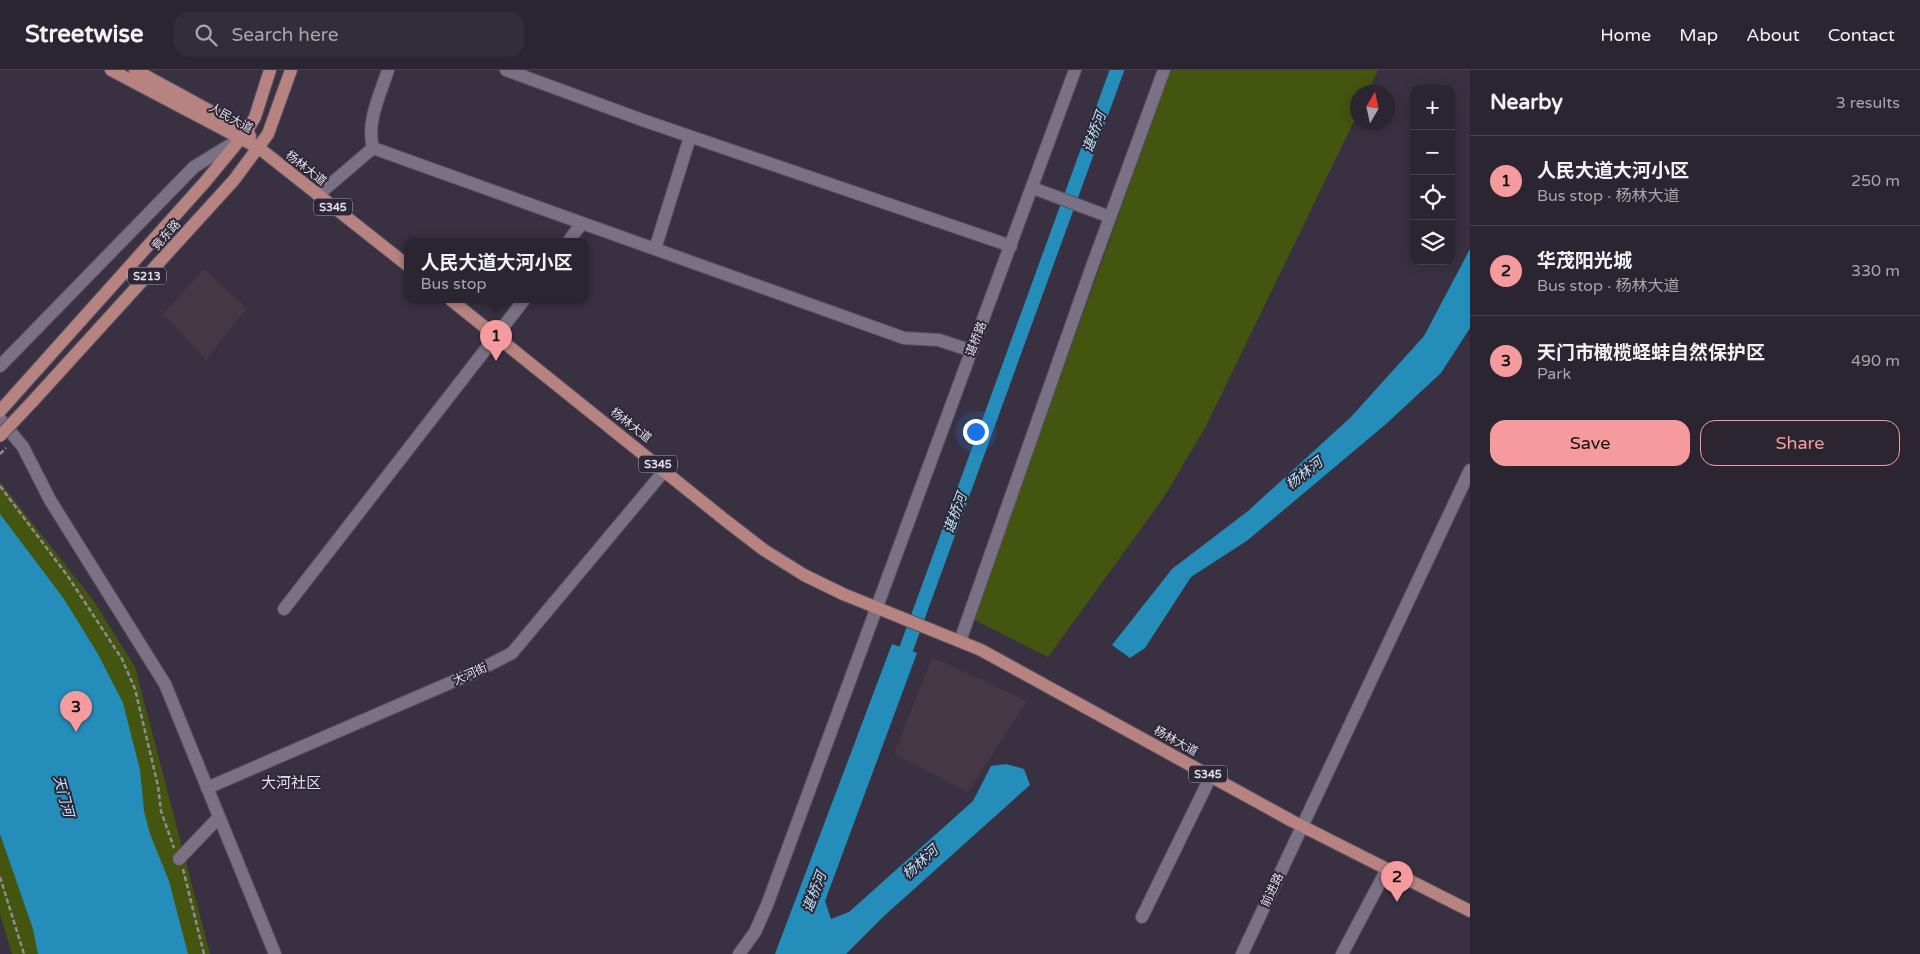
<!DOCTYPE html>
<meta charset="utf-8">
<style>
:root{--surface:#2b2531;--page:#332d39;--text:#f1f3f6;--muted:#a6a5ab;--line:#47424d;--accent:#f59b9e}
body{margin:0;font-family:"Varela Round","Noto Sans SC",sans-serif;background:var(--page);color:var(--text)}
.controls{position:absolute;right:15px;top:15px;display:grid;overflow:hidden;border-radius:10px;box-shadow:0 2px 12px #0003}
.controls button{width:45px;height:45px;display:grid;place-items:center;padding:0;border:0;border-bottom:1px solid var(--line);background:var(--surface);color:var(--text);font:25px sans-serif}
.compass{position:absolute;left:1350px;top:15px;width:45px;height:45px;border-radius:50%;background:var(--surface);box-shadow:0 2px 12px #0003;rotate:9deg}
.you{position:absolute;left:975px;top:361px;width:18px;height:18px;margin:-12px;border:4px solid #fff;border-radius:50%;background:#1a73e8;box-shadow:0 0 0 8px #1a73e833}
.badge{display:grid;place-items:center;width:32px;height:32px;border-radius:50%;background:var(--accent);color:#111;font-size:16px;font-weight:700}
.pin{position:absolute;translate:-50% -41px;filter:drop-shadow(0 1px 2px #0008)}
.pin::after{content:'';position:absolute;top:26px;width:18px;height:15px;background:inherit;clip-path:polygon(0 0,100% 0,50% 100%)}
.popup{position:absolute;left:404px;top:168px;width:185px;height:65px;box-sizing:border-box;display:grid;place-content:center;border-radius:10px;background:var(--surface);filter:drop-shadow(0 1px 4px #0005);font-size:16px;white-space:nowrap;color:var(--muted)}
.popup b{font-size:19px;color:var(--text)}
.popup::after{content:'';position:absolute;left:50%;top:100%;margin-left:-10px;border:10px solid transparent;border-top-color:var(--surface)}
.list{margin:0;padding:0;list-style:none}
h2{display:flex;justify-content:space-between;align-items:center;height:65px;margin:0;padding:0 20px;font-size:21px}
h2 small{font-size:16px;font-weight:400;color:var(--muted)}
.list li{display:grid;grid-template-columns:32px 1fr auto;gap:15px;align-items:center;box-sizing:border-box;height:90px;padding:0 20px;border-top:1px solid var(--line)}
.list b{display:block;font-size:19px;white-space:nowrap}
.list p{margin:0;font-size:16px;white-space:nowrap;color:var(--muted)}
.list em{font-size:16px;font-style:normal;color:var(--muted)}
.actions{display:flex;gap:10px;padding:15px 20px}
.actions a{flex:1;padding:11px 0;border:1px solid var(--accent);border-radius:15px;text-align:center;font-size:18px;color:var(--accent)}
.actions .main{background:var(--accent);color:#111}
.icon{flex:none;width:28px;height:28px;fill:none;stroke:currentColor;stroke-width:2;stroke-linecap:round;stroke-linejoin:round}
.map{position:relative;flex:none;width:1470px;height:884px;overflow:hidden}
header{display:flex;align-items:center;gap:30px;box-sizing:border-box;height:70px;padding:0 25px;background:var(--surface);border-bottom:1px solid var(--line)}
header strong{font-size:24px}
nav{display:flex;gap:28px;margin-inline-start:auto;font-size:18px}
.search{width:350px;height:45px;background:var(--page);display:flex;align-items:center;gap:12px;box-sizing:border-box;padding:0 18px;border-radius:15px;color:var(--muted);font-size:19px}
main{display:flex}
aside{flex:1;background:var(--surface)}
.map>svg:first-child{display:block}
</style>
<header>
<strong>Streetwise</strong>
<div class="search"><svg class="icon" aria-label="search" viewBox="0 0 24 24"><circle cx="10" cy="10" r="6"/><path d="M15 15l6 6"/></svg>Search here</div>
<nav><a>Home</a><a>Map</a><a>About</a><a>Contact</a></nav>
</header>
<main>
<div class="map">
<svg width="1470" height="884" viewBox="0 0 1470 884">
<rect width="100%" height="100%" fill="#393141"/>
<path fill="#463744" d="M204 199 247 238 206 290 163 244Z
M932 587 1027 631 968 722 894 684Z"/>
<path fill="#445510" d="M1171 0H1378L1368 22H1358L1357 45 1206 356 1164 427 1048 587 973 549Z
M0 412 93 530 135 597 210 884H12L0 844Z"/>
<path fill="#258db9" d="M1470 179V258L1441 303 1386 354 1248 470 1191 507 1145 578 1130 588 1112 575 1172 499 1248 441 1351 347 1424 266Z
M0 444 64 529 98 584 123 633 140 700 144 741 150 764 169 811 188 884H38L33 859 0 764Z
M892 574 917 583 825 831 831 849 849 842 973 731 991 696 1006 694 1024 699 1030 715 884 846 846 884H775Z"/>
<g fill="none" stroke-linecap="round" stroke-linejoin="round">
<path stroke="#258db9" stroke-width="14" d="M900 596 1117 0"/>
<defs>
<path id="minor" d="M506 0 645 51 1011 176
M373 78C366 52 380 25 388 0
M1033 118 1110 147
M318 125 373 78 582 153 568 172
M582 153 904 268 939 270 972 281
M655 179 690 67
M0 296 194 97 238 70
M0 349 23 377 50 430 165 614 275 884
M284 539 524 230
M960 571 1090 202 1164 0
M207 718 475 602 512 583 665 400
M179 789 219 747
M1142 847 1211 706
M739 884 755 862 767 835 1075 0
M1242 884 1470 400
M1342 884 1387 799"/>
<path id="major" d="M111 0 259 78 407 195
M135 0 247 61 250 66
M451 230 725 450 764 480 804 505 843 524 981 580 1292 751 1470 841
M33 331 234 110 268 64 291 0
M0 341 205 112 247 61 255 47 270 0"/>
</defs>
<use href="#minor" stroke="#57505e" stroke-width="14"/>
<use href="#major" stroke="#57505e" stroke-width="14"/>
<path stroke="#918b98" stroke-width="2.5" stroke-dasharray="5 2.5" stroke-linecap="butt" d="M0 416 67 505 122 589 135 619 158 716 161 741 174 778
M183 799 204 884
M0 807 24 884"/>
<use href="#minor" stroke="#7a7184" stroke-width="12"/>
<use href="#major" stroke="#b68381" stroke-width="12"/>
<defs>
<path id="major-bridge" d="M0 366 33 331"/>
</defs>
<use href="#major-bridge" stroke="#57505e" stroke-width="14" stroke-linecap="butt"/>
<path stroke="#918b98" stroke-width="2.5" stroke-dasharray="5 2.5" stroke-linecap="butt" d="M0 384 6 378"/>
<use href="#major-bridge" stroke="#b68381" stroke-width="12"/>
</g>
<g text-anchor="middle" stroke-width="4" stroke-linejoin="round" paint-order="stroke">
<g fill="#2e2737" stroke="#ada8b4" stroke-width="1">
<rect x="314" y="128.5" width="38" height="17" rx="4"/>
<rect x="128" y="197.5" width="38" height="17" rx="4"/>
<rect x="639" y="385.5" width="38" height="17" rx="4"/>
<rect x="1189" y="695.5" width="38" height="17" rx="4"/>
</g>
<g font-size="11" font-weight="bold" fill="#e3dfe9">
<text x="333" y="141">S345</text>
<text x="147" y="210">S213</text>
<text x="658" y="398">S345</text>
<text x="1208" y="708">S345</text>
</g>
<g font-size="12" fill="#e3dfe9" stroke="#2e2737">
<text transform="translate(231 48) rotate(29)" y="4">人民大道</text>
<text transform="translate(306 98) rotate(38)" y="4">杨林大道</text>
<text transform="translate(166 165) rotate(-48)" y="4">竟东路</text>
<text transform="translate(976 269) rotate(-69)" y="4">谌桥路</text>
<text transform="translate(631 355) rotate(38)" y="4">杨林大道</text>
<text transform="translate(470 604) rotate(-24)" y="4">大河街</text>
<text transform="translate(1176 671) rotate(29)" y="4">杨林大道</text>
<text transform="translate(1272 820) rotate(-65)" y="4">前进路</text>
</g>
<g font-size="14" font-style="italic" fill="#b9e6fd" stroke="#2e2737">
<text transform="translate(1094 62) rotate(-70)" y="5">谌桥河</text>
<text transform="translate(1304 403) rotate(-38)" y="5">杨林河</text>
<text transform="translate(955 443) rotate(-70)" y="5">谌桥河</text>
<text transform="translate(64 726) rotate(75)" y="5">天门河</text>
<text transform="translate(920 792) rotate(-42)" y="5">杨林河</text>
<text transform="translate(814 822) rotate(-69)" y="5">谌桥河</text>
</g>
<g font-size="15" fill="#e3dfe9" stroke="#2e2737">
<text x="291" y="718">大河社区</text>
</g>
</g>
</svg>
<div class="controls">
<button>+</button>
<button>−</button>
<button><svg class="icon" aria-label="locate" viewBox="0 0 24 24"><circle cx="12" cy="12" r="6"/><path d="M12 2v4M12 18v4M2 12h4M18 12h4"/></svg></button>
<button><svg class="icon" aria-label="layers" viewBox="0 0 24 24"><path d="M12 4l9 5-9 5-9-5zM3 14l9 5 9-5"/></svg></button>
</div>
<svg class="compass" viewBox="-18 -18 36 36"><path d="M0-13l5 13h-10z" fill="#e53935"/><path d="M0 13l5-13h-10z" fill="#a6a5ab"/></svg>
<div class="you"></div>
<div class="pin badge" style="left:496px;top:291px">1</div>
<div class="popup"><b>人民大道大河小区</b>Bus stop</div>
<div class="pin badge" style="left:1397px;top:832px">2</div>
<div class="pin badge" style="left:76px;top:662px">3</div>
</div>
<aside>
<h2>Nearby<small>3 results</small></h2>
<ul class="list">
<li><span class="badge">1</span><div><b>人民大道大河小区</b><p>Bus stop · 杨林大道</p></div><em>250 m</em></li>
<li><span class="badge">2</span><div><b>华茂阳光城</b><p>Bus stop · 杨林大道</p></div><em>330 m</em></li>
<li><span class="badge">3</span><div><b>天门市橄榄蛏蚌自然保护区</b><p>Park</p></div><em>490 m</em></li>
</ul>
<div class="actions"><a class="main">Save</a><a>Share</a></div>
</aside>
</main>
